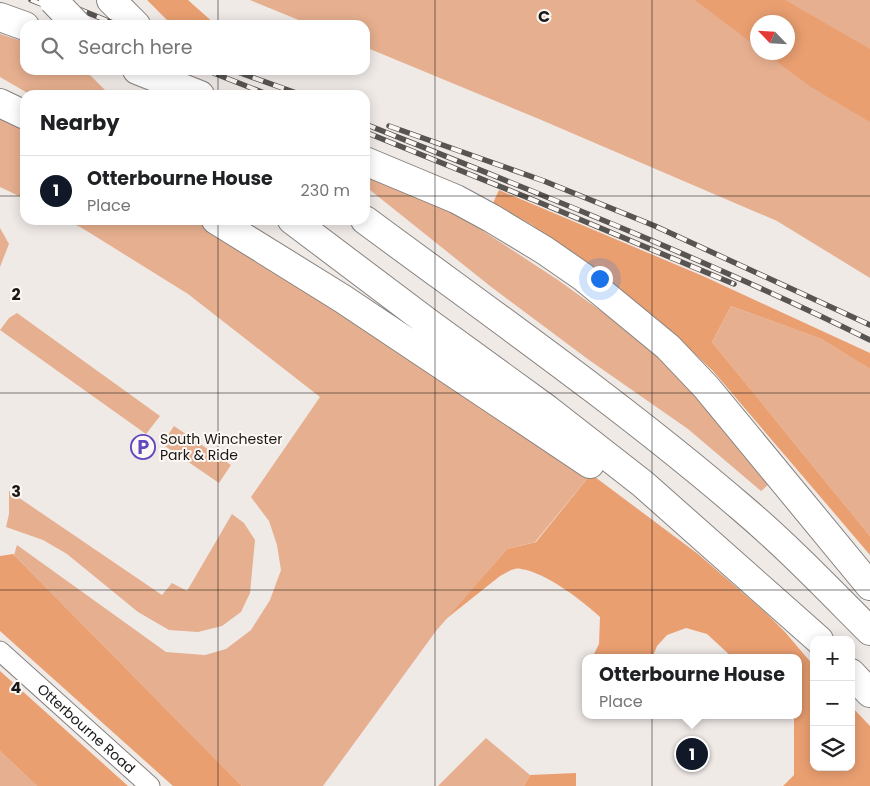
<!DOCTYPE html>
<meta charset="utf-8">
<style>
:root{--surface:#fff;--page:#f6f6f6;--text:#202124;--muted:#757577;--line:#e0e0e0;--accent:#111827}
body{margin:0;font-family:Poppins,sans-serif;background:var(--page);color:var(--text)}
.controls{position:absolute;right:15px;bottom:15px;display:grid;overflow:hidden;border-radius:10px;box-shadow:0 2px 12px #0003}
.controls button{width:45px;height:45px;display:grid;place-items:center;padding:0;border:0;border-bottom:1px solid var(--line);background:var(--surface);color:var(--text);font:25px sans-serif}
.compass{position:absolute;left:750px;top:15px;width:45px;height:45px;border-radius:50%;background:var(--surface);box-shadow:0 2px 12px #0003;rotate:295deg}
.you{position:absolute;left:599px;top:278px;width:18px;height:18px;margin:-12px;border:4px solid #fff;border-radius:50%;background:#1a73e8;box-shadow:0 0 0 8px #1a73e833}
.badge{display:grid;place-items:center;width:32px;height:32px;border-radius:50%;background:var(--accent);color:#fff;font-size:16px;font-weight:700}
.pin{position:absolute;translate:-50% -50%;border:2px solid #fff;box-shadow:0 1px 5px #0006}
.popup{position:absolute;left:582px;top:654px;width:220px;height:65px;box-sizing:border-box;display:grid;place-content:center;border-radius:10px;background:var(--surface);filter:drop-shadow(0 1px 4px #0005);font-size:16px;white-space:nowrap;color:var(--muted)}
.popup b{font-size:19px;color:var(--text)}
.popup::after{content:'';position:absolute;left:50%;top:100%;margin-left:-10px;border:10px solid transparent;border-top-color:var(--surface)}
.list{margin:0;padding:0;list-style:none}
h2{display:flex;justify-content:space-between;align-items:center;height:65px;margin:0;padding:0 20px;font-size:21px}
h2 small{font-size:16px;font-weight:400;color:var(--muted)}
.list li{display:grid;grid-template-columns:32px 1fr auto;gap:15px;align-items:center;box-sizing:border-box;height:70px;padding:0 20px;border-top:1px solid var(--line)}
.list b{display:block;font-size:19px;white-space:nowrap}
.list p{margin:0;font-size:16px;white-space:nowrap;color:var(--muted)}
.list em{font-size:16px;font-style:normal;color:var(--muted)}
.icon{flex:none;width:28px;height:28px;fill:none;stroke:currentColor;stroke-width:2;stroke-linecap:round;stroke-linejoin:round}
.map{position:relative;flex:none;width:870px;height:786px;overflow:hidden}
.search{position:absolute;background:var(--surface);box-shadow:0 2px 12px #0003;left:20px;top:20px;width:350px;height:55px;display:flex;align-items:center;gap:12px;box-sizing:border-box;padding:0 18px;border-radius:15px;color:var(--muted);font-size:19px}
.panel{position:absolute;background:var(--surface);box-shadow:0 2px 12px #0003;left:20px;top:90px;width:350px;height:135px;border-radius:15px}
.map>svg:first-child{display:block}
</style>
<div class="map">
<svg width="870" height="786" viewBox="0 0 870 786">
<rect width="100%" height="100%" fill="#f0eae7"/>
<path fill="#e6af8f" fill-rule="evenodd" d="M250 0H870V278L777 221 539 119 365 47V25H311ZM758 22H788V52H758Z
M0 34 25 42V70H85L110 95H31L0 77Z
M0 114 25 126V199L0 187Z
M365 171 468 221 558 280 641 340 719 418 768 485 761 491 688 429 589 360 490 286 365 186Z
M66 220H199L283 271 591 474 535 542 507 549 436 631 323 786H242L14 555 17 545 166 652 205 655 226 649 251 630 270 600 281 570 277 545 269 521 251 497 320 397 188 294 82 228Z
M0 228 9 244 0 267Z
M731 306 821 339 870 369V536L712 342Z
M17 313 160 416 146 434 0 330 9 318Z
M174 426 231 465 219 483 162 444Z
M9 491 162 595 172 583 187 591 232 514 244 523 255 540 250 593 241 612 222 626 198 632 169 630 138 612 67 554 43 540 6 527 9 514Z
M486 738 530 775 524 786H438Z
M0 751 37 786H0Z"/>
<path fill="#ea9f71" d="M147 0H188L216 25H175L167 20Z
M695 0H785L870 49V122L811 87 765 53 788 52V22H758L757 47Z
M499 190 703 276 870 353V369L821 339 731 306 712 342 870 536V555L713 371 667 328 532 225 493 203Z
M591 474 698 554 765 612 785 632 814 666V767H851V706L870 726V786H783L794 775V715H798V658H733L707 634 686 628 667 635 657 646 652 658H592L599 644 600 617C583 601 545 572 521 569 514 567 506 573 500 576L446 619 507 549 536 542Z
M13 554 14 555 242 786H173L0 631V556Z
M0 671 128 786H37L0 751Z
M576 773V786H524L530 775Z"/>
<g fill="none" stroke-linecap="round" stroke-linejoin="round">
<defs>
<g id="tertiary">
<path id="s1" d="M0 651 150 786"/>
</g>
<path id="motorway" d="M111 0 136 25
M0 17 25 26
M137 70 200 95
M0 103 25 115
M365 161 456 199 491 218 544 250 583 277 668 347 706 387 870 586
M216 220 343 299 590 464
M292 220 430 324 547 409 643 484 819 640
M365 220C492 314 622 405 742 508 787 546 828 589 870 631
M851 673 870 693"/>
</defs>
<use href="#tertiary" stroke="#87827f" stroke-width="21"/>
<use href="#motorway" stroke="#87827f" stroke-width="30"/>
<use href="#tertiary" stroke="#fff" stroke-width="19"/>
<use href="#motorway" stroke="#fff" stroke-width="28"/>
<defs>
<path id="rail" d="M31 0 94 25
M56 0 118 25
M206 70 269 95
M232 70 302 95
M365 124C535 192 706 259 870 340
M389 126 544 181 655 226 870 325
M365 132 536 201 734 284"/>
</defs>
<use href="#rail" stroke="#575452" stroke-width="5.5"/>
<use href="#rail" stroke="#fef8f4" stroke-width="4" stroke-dasharray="11" stroke-linecap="butt"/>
<defs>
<path id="motorway-bridge" d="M53 0 77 25"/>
</defs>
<use href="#motorway-bridge" stroke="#87827f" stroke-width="30" stroke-linecap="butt"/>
<use href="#motorway-bridge" stroke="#fff" stroke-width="28"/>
</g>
<path fill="none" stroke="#1a1817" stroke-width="1" stroke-opacity="0.55" d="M218 0V25M435 0V786M652 0V786M218 70V95M0 196H25M365 196H870M218 220V786M0 393H870M0 590H870"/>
<defs>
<symbol id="parking-ring" viewBox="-11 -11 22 22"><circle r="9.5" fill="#fef8f4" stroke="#6147c0" stroke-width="1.5"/><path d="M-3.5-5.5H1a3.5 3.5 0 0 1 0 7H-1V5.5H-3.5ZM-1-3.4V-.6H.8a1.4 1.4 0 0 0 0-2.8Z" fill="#6147c0"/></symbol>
</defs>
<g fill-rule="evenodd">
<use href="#parking-ring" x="129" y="433" width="28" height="28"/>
</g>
<g text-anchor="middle" stroke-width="4" stroke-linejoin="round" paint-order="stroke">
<g font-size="14" fill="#1a1817" stroke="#fef8f4" text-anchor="start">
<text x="160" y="444">South Winchester<tspan x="160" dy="16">Park &amp; Ride</tspan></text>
</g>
<g font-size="14" fill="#1a1817" stroke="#fef8f4">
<text dy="5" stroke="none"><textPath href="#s1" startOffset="116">Otterbourne Road</textPath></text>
</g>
</g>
<g font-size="16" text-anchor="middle" font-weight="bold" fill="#1a1817" stroke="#fef8f4" stroke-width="4" stroke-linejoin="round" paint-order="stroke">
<text x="544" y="22">C</text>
<text x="16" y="300">2</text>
<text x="16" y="497">3</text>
<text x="16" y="693">4</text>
</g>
</svg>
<div class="controls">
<button>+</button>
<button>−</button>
<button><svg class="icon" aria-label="layers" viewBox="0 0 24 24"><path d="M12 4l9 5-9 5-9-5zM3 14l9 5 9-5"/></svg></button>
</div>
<svg class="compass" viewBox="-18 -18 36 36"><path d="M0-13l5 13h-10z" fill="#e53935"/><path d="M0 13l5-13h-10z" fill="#757577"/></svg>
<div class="you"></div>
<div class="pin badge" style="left:692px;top:754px">1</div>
<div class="popup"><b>Otterbourne House</b>Place</div>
<div class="search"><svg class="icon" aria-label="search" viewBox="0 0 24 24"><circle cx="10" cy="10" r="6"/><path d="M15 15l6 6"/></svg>Search here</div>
<section class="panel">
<h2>Nearby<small></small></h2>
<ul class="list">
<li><span class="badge">1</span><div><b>Otterbourne House</b><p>Place</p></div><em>230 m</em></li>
</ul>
</section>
</div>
